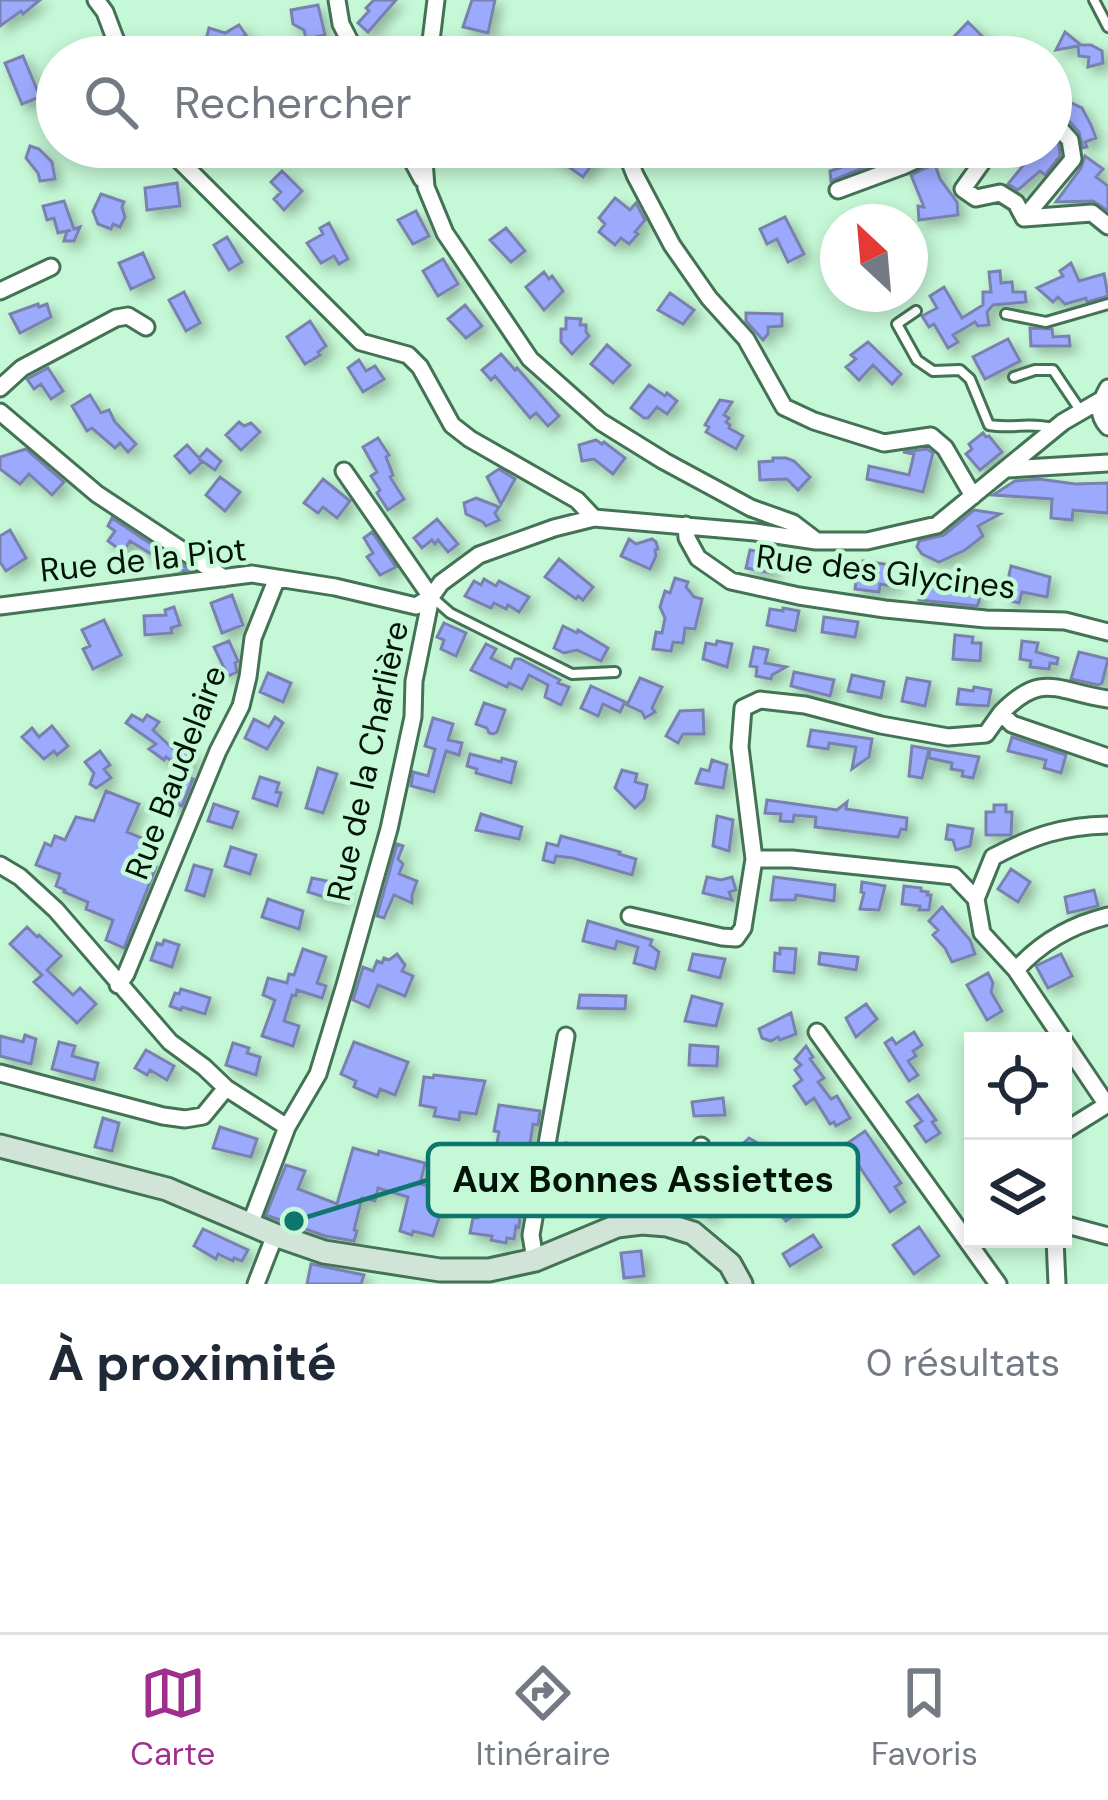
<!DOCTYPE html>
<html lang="fr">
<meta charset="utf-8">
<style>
:root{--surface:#fff;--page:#f2f2f3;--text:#1f2937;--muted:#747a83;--line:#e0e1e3;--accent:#9f2f8c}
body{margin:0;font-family:"DM Sans",sans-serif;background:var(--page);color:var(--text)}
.controls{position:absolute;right:36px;bottom:36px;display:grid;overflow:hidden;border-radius:0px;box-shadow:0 6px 18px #0003}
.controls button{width:108px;height:108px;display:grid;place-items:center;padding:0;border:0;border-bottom:3px solid var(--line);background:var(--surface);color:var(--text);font:60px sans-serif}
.compass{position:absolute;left:820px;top:204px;width:108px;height:108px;border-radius:50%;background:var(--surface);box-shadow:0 6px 18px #0003;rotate:334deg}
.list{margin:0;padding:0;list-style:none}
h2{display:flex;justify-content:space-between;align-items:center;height:156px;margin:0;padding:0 48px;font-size:51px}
h2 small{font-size:39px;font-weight:400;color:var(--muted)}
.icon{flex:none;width:66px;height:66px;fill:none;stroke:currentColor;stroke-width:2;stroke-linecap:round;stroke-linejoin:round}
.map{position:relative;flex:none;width:1108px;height:1284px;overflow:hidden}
.search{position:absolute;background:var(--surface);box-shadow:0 6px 18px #0003;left:36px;right:36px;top:36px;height:132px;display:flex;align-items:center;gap:30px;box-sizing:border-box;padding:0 42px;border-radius:66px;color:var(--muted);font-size:45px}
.sheet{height:348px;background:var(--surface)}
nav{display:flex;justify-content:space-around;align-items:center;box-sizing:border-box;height:168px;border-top:3px solid var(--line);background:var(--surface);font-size:33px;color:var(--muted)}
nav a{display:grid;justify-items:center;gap:6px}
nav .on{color:var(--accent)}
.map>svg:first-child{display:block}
</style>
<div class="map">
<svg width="1108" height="1284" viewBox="0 0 1108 1284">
<defs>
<filter id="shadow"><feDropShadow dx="6" dy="6" stdDeviation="6" flood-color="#0004"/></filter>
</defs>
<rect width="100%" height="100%" fill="#c5f8d6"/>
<path fill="#9caafd" stroke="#7982af" stroke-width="3" filter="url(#shadow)" d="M0 0H40L23 14 21 11 0 26Z
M374 0H396L368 32 358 23 369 11 366 8Z
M472 0H495L488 33 463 27Z
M318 5 325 35 306 39 304 30 293 24 291 10Z
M968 22 985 39 980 45 982 57H972L966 52 968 50 951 40Z
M239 25 246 35 221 50 219 57 202 55 209 28 225 33Z
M1065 32 1081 45H1091L1102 51 1103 63 1088 67 1089 57 1079 56 1078 46 1056 50Z
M23 56 40 97 22 104 5 63Z
M1063 94 1065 100 1082 108 1091 125 1096 138 1085 142 1087 147 1083 148 1079 132 1060 111 1051 107 1055 104 1053 98Z
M1051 137 1059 145 1060 156 1045 175 1040 171 1018 190 1008 184 1038 147H1051Z
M30 146 39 149 52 162 55 179 40 181 38 173 26 158Z
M541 147H582L597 158 583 177Z
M902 147H915L831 181 830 171Z
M1085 156 1103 169 1096 177 1108 186V211L1093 201 1056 202 1081 168Z
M935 164 940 179 957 202 958 215 919 220 918 206 924 207 911 175Z
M282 171 302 191 284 210 274 199 281 192 271 182Z
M177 183 180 206 147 210 145 188Z
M101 194 124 202 122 207 125 217 120 227 113 224 111 229 98 224 93 211Z
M615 198 630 210 636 203 645 220 635 232 638 234 629 244 621 238 615 245 599 232 605 224 599 218Z
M64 201 74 229 80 227 74 241H64L67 231 71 230 58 233 54 218 47 220 43 206Z
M416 211 429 236 413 244 398 220Z
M785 217 804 254 788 262 777 239 767 244 760 229Z
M329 223 348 259 339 264 334 256 321 263 307 243 323 234 320 228Z
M506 228 525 251 511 262 490 240Z
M227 237 242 262 229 270 214 245Z
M143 253 154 278 131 289 119 263Z
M443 259 458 284 438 296 423 271Z
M1071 263 1079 281 1104 274 1108 296 1087 302 1086 298 1065 304 1058 297 1053 302 1037 288 1063 276 1060 271Z
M1000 271 1001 283 1012 282 1013 292H1025L1026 302 993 305 987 312 989 325 978 326 975 322 953 335 958 342 948 348 934 324 929 327 922 316 937 308 930 296 944 287 962 318 983 305V292H991L989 272Z
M544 272 549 279 552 276 563 291 544 310 526 287Z
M184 292 200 323 186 331 169 300Z
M670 293 694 310 683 324 658 310Z
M38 304 39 307 47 304 51 317 20 333 10 314Z
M465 305 482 326 466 338 448 319Z
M746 313 782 314V326L768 327V334L763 340 746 321Z
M566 318 581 319 580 325H586V332L589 336 572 354 561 342V329H566Z
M310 321 326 346 318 352 320 355 305 364 287 337Z
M1030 328 1052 329 1053 337 1069 336 1070 346H1031Z
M1008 339 1020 361 985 379 973 357Z
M868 342 901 374 892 384 873 365 859 380 846 367 856 359 851 355Z
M607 345 630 365 613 383 591 364Z
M501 354 515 370 517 368 559 416 548 426 536 413 530 418 495 376 491 380 482 370Z
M359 360 366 371 375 366 384 379 363 392 348 368Z
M48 368 63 391 51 399 41 384 34 389 27 379Z
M649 385 665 396 667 393 677 401 667 414 657 407 648 418H644L631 408Z
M90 395 101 413 109 410 115 422 136 444 128 452 120 443 115 448 92 428 87 431 72 406Z
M720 400 732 402 724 415 729 418 726 422 730 425 729 428 743 436 736 449 706 432 709 427 705 425Z
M239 422 244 426 251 423 260 432 241 450 226 435Z
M983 433 986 437 989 436 1002 452 980 470 966 454 972 449 969 444Z
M378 438 389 455 386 457 393 475 390 477 404 499 388 510 377 493 380 490 371 476 377 472 363 447Z
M596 440 602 444 604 442 625 458 613 474 594 459 582 461 579 445Z
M187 445 199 458 207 449 221 461 215 470 199 459 202 462 190 473 175 456Z
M26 449 64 482 52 495 29 474 20 484 0 469V457Z
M927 449 933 453 923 492 867 479 869 466 909 475 914 454 903 452Z
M773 458H786L794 461 810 477 798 490 787 479 760 480 759 462 773 461Z
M499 469 515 479 501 504 487 477Z
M220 477 240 492 225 511 206 495Z
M323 479 350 501 337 518 323 507 318 513 304 503Z
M1039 479 1075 484 1108 483V513L1073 510 1072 520 1051 518 1052 499 993 495 1015 481Z
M476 498 499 507 495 513 499 520 486 526 483 522 466 514 464 503Z
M974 510 1000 514 978 526 983 536 965 550 939 562 922 554 917 547 919 541 944 535Z
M112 518 190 570 179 571 130 541 123 552 108 541 115 531 108 526Z
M437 519 458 544 448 552 438 540 435 544 432 540 422 548 414 538Z
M10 530 26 558 6 571 0 562V536Z
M372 532 396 567 380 575 367 557 373 553 364 538Z
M629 539 636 544 652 539 656 542 658 549 655 550 656 556 650 569 621 556Z
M750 550 776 556 772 573 746 568Z
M559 559 593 587 583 600 578 596 576 599 545 577Z
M863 561 898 566 895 587 880 584 879 592 855 589 858 566 862 567Z
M1011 566 1050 577 1047 597 1022 592 1019 603 1007 600 1009 591 1006 590Z
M675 578 688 582 686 587 694 597 702 599 695 629 685 628 683 643 673 642 671 651 653 649 656 632 662 633 665 618 660 607 665 591 670 593Z
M484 579 496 586 499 581 529 597 519 612 508 605 506 609 494 603 491 608 465 596 474 581 481 585Z
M922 584 980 591 979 602 977 606 919 600Z
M232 595 243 625 222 633 211 603Z
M174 607 180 625 171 628 172 633 145 635 144 616 166 615 165 610Z
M783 608 799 611 795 631 767 625 770 609 783 611Z
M824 617 858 622 855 637 822 632Z
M104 620 121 655 93 669 83 649 90 646 82 630Z
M444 623 466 633 456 656 441 649 444 640 437 637Z
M563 626 577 633 578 630 608 648 601 661 577 650 564 653 554 648Z
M955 635 973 637 972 643H981L980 661 953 659Z
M229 641 238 661 235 663 237 672 228 676 214 647Z
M717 641 732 644 727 667 703 659 706 643 716 645Z
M1022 641 1038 643 1036 652 1058 658 1057 664 1050 663 1049 669 1030 667 1031 661 1020 659Z
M486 644 496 649 491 658 511 668 515 659H520L560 680 558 683 569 687 561 705 545 697 548 685 529 675 522 689 509 683 507 687 471 670Z
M754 647 768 650 765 663 786 667 772 675 771 679 756 676 757 667 750 666Z
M1079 652 1108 659 1102 683 1098 685 1071 679Z
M794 672 834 680 830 696 791 686Z
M268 673 291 683 283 702 260 692Z
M852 675 884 682 881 698 848 691Z
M640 678 662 687 652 708 655 712 645 718 642 712 627 705Z
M907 678 930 682 925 706 902 701Z
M591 686 625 702 620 712 603 704 598 716 581 708Z
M974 687 991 690 988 706 957 704 959 689 973 691Z
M484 703 505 710 497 732 493 734 489 733 487 728 476 724Z
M703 710 704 734H683L678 743 666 736 680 711Z
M132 715 143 721 147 715 159 722 153 730 172 748 177 743 194 758 184 770 166 757 164 760 149 749 156 744 126 723Z
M275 717 283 723 267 749 245 738 254 719 269 727Z
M433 718 453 724 448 740 462 743 459 755 446 751 434 792 411 786 413 772 428 776 435 749 425 746Z
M52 726 68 746 57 755 54 751 44 759 22 737 32 728 39 737Z
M811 730 872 739 869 757 852 769 856 747 829 743 828 749 808 746Z
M1012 737 1066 755 1061 773 1044 768 1046 760 1008 751Z
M912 746 929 749 922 778 909 776Z
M930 749 979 757 973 778 962 776 963 771 951 769 952 763 929 758Z
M100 751 110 765 104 769 111 778 96 788 90 784 94 773 85 762Z
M470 754 501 762 502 758 516 762 511 783 476 773 477 769 467 766Z
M712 760 727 765 723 788 696 783 701 769 709 771Z
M318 768 337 774 323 813 306 808Z
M622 770 637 774 635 782 647 785 644 799 635 808 615 788Z
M180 773 193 779 182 806 174 803 173 806 162 801 168 788H173Z
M260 777 279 783 276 792 281 793 277 806 253 798Z
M106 791 139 804 127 832 149 841 141 861 156 867 124 948 106 940 113 920 86 909 88 902 64 892 65 890 56 886 60 874 36 865 45 843 51 846 55 836 65 840 76 817 94 821Z
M767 800 837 810 847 802 846 809 907 818 906 830 901 829 898 837 815 827 816 817 794 815 793 822 780 821 781 814 765 813Z
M214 804 238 812 232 828 208 821Z
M994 805H1006V812H1012L1011 835H986V812H994Z
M481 814 522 827 519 839 476 830Z
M717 816 733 820 729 851 713 846Z
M948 825 973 829 970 846 956 850 953 840 946 839Z
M561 836 620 852 619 854 636 859 632 875 573 858 556 856 554 863 543 860 547 843 558 846Z
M397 844 403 846 398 859 403 864 399 874 417 881 412 895V903L394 895 384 918 377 916Z
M231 847 256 855 250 874 225 866Z
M194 865 212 870 204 896 186 890Z
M1011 869 1030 882 1018 902 998 889Z
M707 877 721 880 732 877 736 890 729 892 732 900 703 893Z
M774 877 835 885 834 901 796 895 795 900H771Z
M312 878 346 885 341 902 308 892Z
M862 882 885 886 879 910 860 909 864 893 861 892Z
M904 886 921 888V891L928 892 927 895H931L929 910H919L920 906 902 904Z
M1094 890 1098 906 1068 913 1065 897Z
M268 899 303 911 299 929 262 917Z
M942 907 970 940 975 954 952 962 945 948 933 935 938 930 929 921Z
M588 921 652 940 650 945 659 952 655 969 634 963 638 947 617 941 615 949 583 941Z
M27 927 37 937 39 935 61 956 47 970 73 995 80 988 96 1004 77 1023 34 982 42 975 10 944Z
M164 940 179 945 172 967 151 960 157 943 162 945Z
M780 948 796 949 794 973 774 971 775 953 780 954Z
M303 949 326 957 317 983 326 986 322 998 297 990 296 996 292 995 284 1021 299 1026 293 1046 262 1036 275 1000 263 995 268 978 287 983 289 974 294 975Z
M820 953 858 957 856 970 819 964Z
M397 954 405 965 402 971 413 976 405 996 378 985 369 1007 353 1000 363 967 373 971 377 961 382 963 384 958 389 960Z
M693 954 725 959 720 978 689 970Z
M1061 954 1072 976 1048 988 1036 966Z
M988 973 993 983 991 992 1002 1011 987 1020 967 985Z
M181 989 210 998 205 1014 182 1007 181 1010 170 1006 175 993 179 994Z
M580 995 626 996 625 1009 578 1008Z
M692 996 722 1004 716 1026 685 1021Z
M866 1004 877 1019 856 1037 846 1018Z
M791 1013 796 1034 780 1040 778 1037 771 1041 762 1038 759 1029Z
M914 1032 922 1045 913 1051 916 1056 908 1061 918 1075 909 1081 885 1043 892 1038 896 1044Z
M25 1035 36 1039 31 1064 0 1056V1036L23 1042Z
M59 1042 75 1046 72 1056 98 1063 94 1080 52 1069Z
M354 1042 408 1062 395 1095 380 1089 377 1097 354 1087 356 1081 341 1074Z
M233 1043 249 1048 247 1053 260 1057 256 1075 226 1065Z
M690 1045 718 1047 717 1066 689 1065Z
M806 1046 813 1057 810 1059 824 1078 818 1082 831 1099 837 1096 850 1118 836 1126 834 1122 830 1124 814 1098 806 1104 794 1086 802 1080 795 1070 801 1065 795 1059Z
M146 1050 174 1066 167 1080 150 1070 147 1075 135 1068Z
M434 1075 485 1081 476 1114 460 1112 459 1120 434 1116 436 1108 420 1105 424 1077 433 1078Z
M918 1095 936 1120 932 1122 940 1133 926 1142 915 1126 922 1121 907 1102Z
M723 1098 725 1115 694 1116 692 1102Z
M499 1105 540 1111 538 1125 533 1124 527 1163 528 1180 522 1192 519 1227 516 1226 514 1239 507 1238 506 1243 491 1240 492 1236 470 1233 473 1218H478L479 1213 485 1214 489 1171 494 1160 499 1132 494 1131Z
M103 1118 119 1123 112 1151 95 1147Z
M220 1127 257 1139 251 1157 213 1148Z
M865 1131 901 1183 895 1187 905 1202 890 1212 845 1145Z
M749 1138 766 1148 765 1161 751 1160 739 1171 730 1162 739 1154 736 1150Z
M566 1143 593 1147 592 1152 601 1154 597 1174 562 1171Z
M353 1148 378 1155 379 1151 425 1163 420 1184 448 1191 433 1236 413 1231 412 1235 400 1231 408 1197 378 1188 375 1201 362 1198 354 1230 357 1231 354 1241 325 1236 266 1215 286 1165 305 1171 298 1189 337 1204Z
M710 1177 740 1194 733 1205 722 1199 710 1217 692 1207 705 1186 703 1185Z
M791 1191 803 1209 786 1221 771 1205Z
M919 1227 939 1256 914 1274 893 1245Z
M203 1229 248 1250 242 1261 234 1258 233 1261 218 1254 216 1259 194 1246Z
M813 1235 821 1247 790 1266 783 1254Z
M641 1251 644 1276 624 1278 621 1253Z
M311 1264 364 1275 361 1284H307Z"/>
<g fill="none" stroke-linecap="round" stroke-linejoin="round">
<defs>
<path id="lane" d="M1094 0 1108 27
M916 311 897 324 917 360 933 371 960 370 970 379 989 425C1011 429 1031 422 1052 428
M1006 314 1046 322 1108 304
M1014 377 1035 370H1053L1080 410
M433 598 450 613 572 674 615 672"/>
<path id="street" d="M96 0 105 12 122 57
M337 0 341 24 358 57
M991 49 997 57
M429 57 436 0
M166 147 361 342 408 355 420 367 452 425 470 439 577 500 594 518
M405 147 422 179
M423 147 426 187 445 233 530 359 601 422 664 461 751 508 793 523 814 539
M624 147 635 175 672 245 709 298 746 339 784 407 814 421 884 443 931 436 945 448 973 496
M989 147 983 161 963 189 976 198 1000 193 1016 203 1024 218
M838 190 903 166 944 147
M1024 218 1073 159 1070 140 1051 119
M1024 218 1092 213 1108 226
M0 291 51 267
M0 388 22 368 116 318 128 316 146 327
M1108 388C1100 402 1096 414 1108 427
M0 412 97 494 224 578
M1008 469 1108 463
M344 471 431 597
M686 525 687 538 698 558 731 581 799 596 885 609 986 619 1065 621 1108 632
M0 606 252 574 335 587 416 606 431 597
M1108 699C1057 692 1043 670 1001 713L1012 724 1108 757
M754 859H792L954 876 976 899
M0 865 20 877 56 910 170 1042 204 1067 226 1088 287 1127
M630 916 722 937 736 938 743 928 754 859 740 747 743 708 760 700 805 705 881 725 948 737 986 734 1001 713
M1016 970C1041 942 1071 925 1108 916
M118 985 126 974 218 751 241 706 248 677 253 638 277 578
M817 1032 998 1284
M0 1073 163 1116 185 1119 203 1116 226 1088
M1107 1105 1016 970 982 933 976 899 993 857C1033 836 1062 826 1108 825
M1063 1132 1108 1104
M251 1222 287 1127 318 1074 345 985 389 829 413 717 414 681 431 597 441 583 479 555 554 528 594 518 755 532 816 541H867L937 525 1063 422 1101 400
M1063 1224 1108 1236
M667 1225 701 1146
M1055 1239 1057 1284
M535 1260 531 1235 566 1036
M256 1284 275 1235"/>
<path id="secondary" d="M0 1146 167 1189 275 1235 324 1252 440 1270H489L535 1260 617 1226 642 1223 667 1225 693 1233 730 1264 741 1284"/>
</defs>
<use href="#lane" stroke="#437255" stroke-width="14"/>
<use href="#street" stroke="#437255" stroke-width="21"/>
<use href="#secondary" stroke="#437255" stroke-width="27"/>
<use href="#lane" stroke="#fff" stroke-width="8"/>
<use href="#street" stroke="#fff" stroke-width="15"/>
<use href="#secondary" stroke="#d0e5d8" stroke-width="21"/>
</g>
<g text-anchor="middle" stroke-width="9" stroke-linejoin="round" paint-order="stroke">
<g font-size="33" fill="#021308" stroke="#c5f8d6">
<text transform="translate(143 559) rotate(-6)" y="12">Rue de la Piot</text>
<text transform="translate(886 571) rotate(7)" y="12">Rue des Glycines</text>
<text transform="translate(367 761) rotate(-78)" y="12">Rue de la Charlière</text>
<text transform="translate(175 772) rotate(-69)" y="12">Rue Baudelaire</text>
</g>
</g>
<path fill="none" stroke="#0f766e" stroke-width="4.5" d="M294 1221L428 1180"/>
<circle fill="#0f766e" stroke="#c5f8d6" stroke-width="4.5" cx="294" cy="1221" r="12"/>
<rect fill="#c5f8d6" stroke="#0f766e" stroke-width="4.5" x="428" y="1144" width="430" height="72" rx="12"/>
<g font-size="36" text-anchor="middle" font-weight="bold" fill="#021308">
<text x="643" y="1192">Aux Bonnes Assiettes</text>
</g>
</svg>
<div class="controls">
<button><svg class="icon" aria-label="locate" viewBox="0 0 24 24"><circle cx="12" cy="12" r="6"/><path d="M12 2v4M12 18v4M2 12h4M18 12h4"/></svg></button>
<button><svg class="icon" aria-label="layers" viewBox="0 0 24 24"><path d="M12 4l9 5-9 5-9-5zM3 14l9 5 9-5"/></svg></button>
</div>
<svg class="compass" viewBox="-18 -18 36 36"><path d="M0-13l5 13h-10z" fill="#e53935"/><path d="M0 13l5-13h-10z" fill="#747a83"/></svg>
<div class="search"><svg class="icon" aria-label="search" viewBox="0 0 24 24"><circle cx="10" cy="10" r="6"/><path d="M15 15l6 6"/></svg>Rechercher</div>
</div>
<section class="sheet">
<h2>À proximité<small>0 résultats</small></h2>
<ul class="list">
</ul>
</section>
<nav>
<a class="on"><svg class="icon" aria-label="map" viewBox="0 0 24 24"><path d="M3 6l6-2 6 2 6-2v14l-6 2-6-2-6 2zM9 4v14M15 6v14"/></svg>Carte</a>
<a><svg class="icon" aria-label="directions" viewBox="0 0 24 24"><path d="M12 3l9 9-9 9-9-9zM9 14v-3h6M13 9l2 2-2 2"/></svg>Itinéraire</a>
<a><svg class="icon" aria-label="saved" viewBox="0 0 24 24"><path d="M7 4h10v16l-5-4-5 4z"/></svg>Favoris</a>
</nav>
